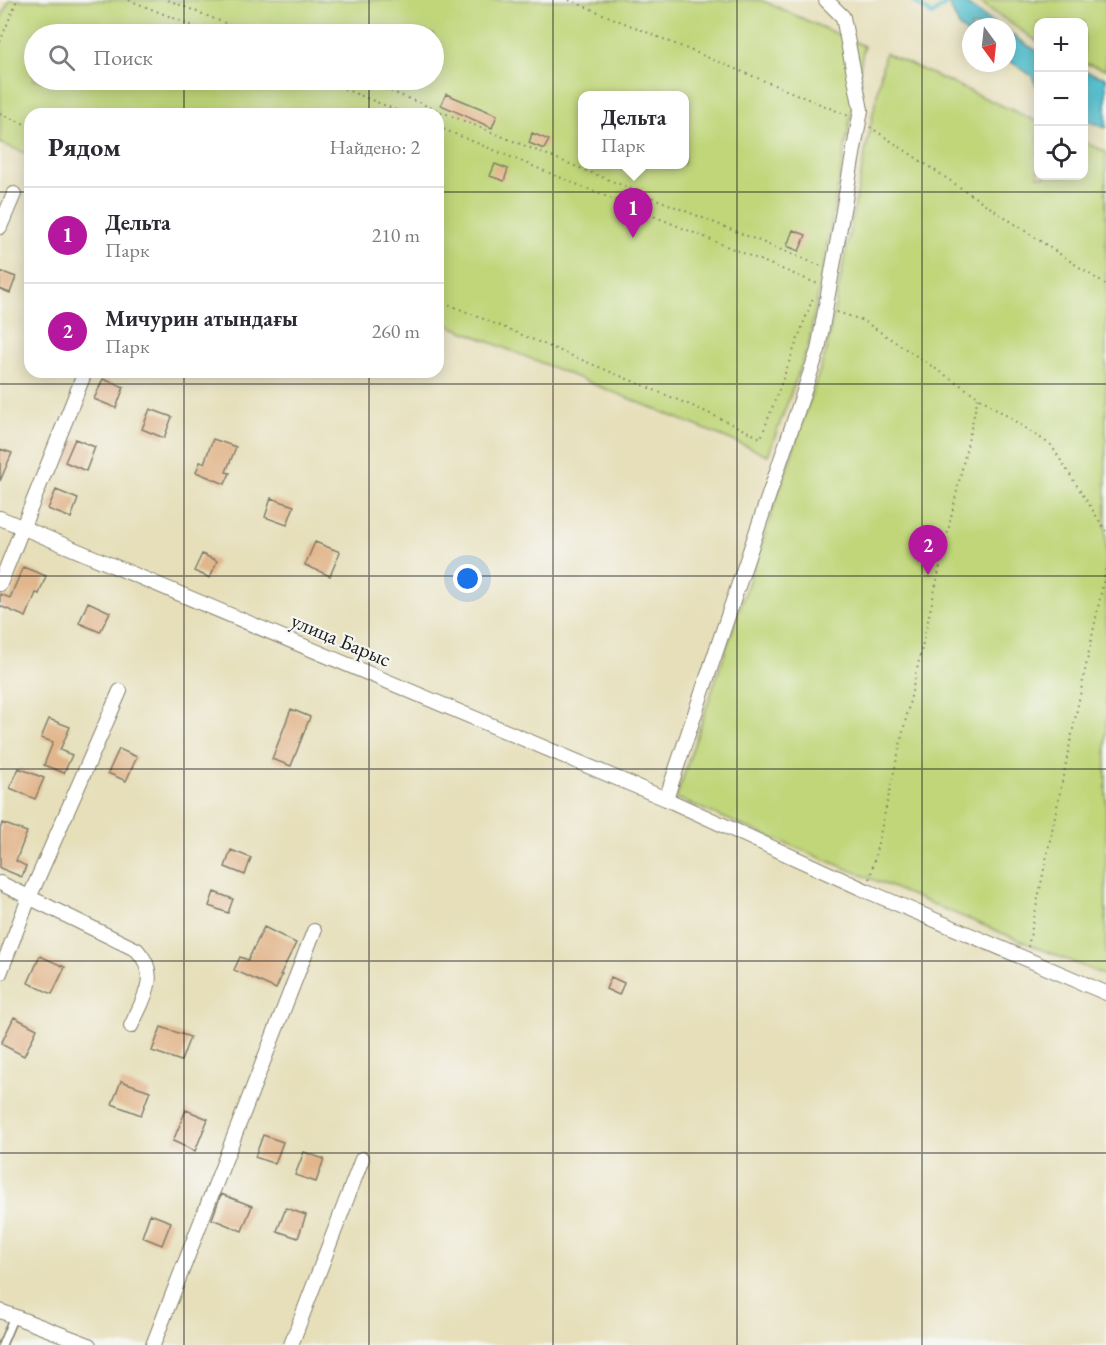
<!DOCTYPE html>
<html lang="ru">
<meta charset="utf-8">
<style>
:root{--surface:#fff;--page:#f2f2f3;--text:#2b2b33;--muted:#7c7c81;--line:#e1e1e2;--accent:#b5179e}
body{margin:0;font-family:"EB Garamond",serif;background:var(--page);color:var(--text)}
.controls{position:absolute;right:18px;top:18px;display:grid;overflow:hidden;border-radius:12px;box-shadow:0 3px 15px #0003}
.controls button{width:54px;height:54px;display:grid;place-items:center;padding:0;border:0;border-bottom:2px solid var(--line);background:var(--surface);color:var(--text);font:30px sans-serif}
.compass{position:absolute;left:962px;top:18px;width:54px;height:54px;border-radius:50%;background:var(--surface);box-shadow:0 3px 15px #0003;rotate:165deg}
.you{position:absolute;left:468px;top:579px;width:21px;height:21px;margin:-15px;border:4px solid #fff;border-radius:50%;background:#1a73e8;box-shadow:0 0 0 9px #1a73e833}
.badge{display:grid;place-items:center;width:39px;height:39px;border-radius:50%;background:var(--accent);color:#fff;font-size:20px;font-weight:700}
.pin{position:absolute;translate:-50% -50px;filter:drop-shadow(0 2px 3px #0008)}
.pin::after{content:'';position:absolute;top:32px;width:21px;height:18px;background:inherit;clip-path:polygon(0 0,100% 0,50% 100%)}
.popup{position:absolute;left:578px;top:91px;width:111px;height:78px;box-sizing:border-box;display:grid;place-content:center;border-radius:12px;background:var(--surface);filter:drop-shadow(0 2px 4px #0005);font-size:20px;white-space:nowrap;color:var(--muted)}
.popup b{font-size:22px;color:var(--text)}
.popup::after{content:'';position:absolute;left:50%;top:100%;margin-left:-12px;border:12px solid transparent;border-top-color:var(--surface)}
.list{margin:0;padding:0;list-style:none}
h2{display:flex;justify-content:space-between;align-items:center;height:78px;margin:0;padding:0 24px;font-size:26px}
h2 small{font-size:20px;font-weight:400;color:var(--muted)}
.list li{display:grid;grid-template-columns:39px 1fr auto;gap:18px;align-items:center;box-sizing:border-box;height:96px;padding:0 24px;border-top:2px solid var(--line)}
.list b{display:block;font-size:22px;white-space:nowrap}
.list p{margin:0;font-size:20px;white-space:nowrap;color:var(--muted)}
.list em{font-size:20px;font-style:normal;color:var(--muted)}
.icon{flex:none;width:33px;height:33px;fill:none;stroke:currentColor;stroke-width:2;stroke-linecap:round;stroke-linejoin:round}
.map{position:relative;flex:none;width:1106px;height:1345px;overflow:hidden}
.search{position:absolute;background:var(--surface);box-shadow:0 3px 15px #0003;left:24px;top:24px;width:420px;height:66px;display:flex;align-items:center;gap:15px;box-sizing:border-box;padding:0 21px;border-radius:33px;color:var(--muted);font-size:22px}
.panel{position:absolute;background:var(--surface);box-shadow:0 3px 15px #0003;left:24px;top:108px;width:420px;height:270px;border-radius:18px}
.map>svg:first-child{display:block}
</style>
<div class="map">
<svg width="1106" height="1345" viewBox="0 0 1106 1345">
<rect width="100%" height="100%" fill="#f6f6f2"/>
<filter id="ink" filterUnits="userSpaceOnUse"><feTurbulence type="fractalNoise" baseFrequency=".0167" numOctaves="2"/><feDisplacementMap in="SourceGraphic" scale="12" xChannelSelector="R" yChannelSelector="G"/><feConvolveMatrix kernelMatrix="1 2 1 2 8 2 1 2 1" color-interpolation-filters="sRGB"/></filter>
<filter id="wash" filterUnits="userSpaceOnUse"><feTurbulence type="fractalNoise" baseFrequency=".008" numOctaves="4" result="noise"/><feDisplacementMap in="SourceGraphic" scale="24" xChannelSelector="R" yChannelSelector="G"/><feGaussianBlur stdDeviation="1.35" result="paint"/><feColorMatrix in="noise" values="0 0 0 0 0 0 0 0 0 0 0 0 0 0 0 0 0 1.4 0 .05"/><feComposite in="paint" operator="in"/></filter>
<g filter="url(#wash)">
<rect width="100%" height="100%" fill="#e6dfba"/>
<path fill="#c0d679" stroke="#6e794a" stroke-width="1.5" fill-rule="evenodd" d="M9 0H761L864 46 808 347 768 455 438 321V114H30V155L0 143V22ZM34 34H434V80H34ZM582 95H684V164H582Z
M977 0H1106V70L1084 63V22H1038V42Z
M885 53 1038 122V176H1084V142L1106 152V976L676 798 826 352Z"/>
<path fill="#56c1cf" stroke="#396e76" stroke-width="1.5" d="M952 0H961L999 27H971V36L960 28 948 2Z
M1007 32 1038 52V89L1032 76 1007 59Z
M1084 71 1106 78V128L1084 120Z"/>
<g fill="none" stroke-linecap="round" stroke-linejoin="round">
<path stroke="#56c1cf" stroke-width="4" d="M912 0 932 15 948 2"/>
</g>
<g id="blocks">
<path fill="#e2b68c" d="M446 94 497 115 492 128 441 105Z
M532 133 549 140 544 149 529 143Z
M495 164 508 169 504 181 490 176Z
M793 230 806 235 799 251 787 246Z
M0 271 16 277 10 293 0 289Z
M103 379 124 387 116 408 94 399Z
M150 409 172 417 164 438 142 429Z
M75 439 95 447 86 471 65 462Z
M213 439 236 447 226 472 230 473 225 484 196 472 200 462 204 463Z
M0 449 12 453 0 481Z
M56 490 78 499 71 518 48 509Z
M271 498 294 506 287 525 265 517Z
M315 542 340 552 330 576 305 565Z
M202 554 217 561 210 578 194 571Z
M23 567 46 576 39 594 36 593 26 617 0 606V594L10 598Z
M88 602 110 612 100 632 79 623Z
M291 709 310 717 291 766 272 759Z
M49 719 70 727 60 750 72 755 64 773 44 765 53 742 41 738Z
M119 749 137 757 126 781 108 773Z
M19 768 44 778 35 799 10 788Z
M2 823 27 832 16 861 26 866 22 877 0 868V830Z
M231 850 251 858 245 875 225 867Z
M214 892 233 899 228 913 209 906Z
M264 927 296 943 280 975H282L276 989 234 970 240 957 248 960Z
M40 956 65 967 52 994 28 983Z
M611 977 624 983 619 995 606 989Z
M14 1017 37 1029 24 1056 1 1044Z
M161 1027 190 1037 181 1061 152 1051Z
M121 1081 150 1091 141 1115 112 1104Z
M186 1110 208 1119 195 1151 173 1141Z
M263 1135 283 1142 275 1164 255 1157Z
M304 1152 324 1159 316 1182 295 1175Z
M221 1194 252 1206 242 1231 212 1219Z
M286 1208 306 1215 298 1238 277 1231Z
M150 1214 171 1222 162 1245 142 1237Z"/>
</g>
</g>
<g filter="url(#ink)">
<use href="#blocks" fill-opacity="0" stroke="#817e6b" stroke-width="1.5"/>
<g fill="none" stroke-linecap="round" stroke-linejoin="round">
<defs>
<path id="service" d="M2 1345 14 1316"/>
<path id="minor" d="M0 227 14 194
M0 518 666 799 867 891 1106 993
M0 584 85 372
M666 799 818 350 861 110 843 17 826 0
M0 883 137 950C161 976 143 999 131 1026
M0 973 29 898 120 691
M0 1311 89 1345
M153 1345 314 931
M291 1345 362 1159"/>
</defs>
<use href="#service" stroke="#817e6b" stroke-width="10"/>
<use href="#minor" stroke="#817e6b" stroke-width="16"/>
<path stroke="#817e6b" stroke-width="2" stroke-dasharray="1.5 4.5" stroke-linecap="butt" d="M129 0 213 34
M168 0 252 34
M569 0 849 116
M0 42 17 0
M322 80 406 114
M363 80 821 266
M0 114 30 126
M438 127 818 284
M870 127 1106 285
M438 300 702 410 761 438 814 295
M837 312 862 320 1051 445 1106 531
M870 879 978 397
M1028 947 1106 569"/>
<use href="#service" stroke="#fff" stroke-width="7"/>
<use href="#minor" stroke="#fff" stroke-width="14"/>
</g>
</g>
<path fill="none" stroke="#1c1c1c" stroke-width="1.5" stroke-opacity="0.55" d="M184 0V34M369 0V34M553 0V1345M737 0V1345M922 0V1345M184 80V114M369 80V114M0 192H30M438 192H1106M184 372V1345M369 372V1345M0 384H1106M0 576H1106M0 769H1106M0 961H1106M0 1153H1106"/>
<g text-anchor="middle" stroke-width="4.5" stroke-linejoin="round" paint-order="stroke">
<g font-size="21" fill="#1c1c1c" stroke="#f6f6f2">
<text transform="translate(341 640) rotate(23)" y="7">улица Барыс</text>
</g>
</g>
</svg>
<div class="controls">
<button>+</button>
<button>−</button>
<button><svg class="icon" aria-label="locate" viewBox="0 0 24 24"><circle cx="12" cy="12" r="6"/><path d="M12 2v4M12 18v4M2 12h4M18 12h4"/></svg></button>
</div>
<svg class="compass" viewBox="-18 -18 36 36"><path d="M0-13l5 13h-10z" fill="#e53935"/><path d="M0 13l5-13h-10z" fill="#7c7c81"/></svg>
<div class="you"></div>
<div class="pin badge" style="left:633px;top:238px">1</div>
<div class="popup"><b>Дельта</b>Парк</div>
<div class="pin badge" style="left:928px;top:575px">2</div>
<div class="search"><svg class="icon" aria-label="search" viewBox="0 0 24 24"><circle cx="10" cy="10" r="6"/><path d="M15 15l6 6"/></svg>Поиск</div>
<section class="panel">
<h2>Рядом<small>Найдено: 2</small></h2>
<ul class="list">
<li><span class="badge">1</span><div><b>Дельта</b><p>Парк</p></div><em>210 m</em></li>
<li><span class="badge">2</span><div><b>Мичурин атындағы</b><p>Парк</p></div><em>260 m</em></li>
</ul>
</section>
</div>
